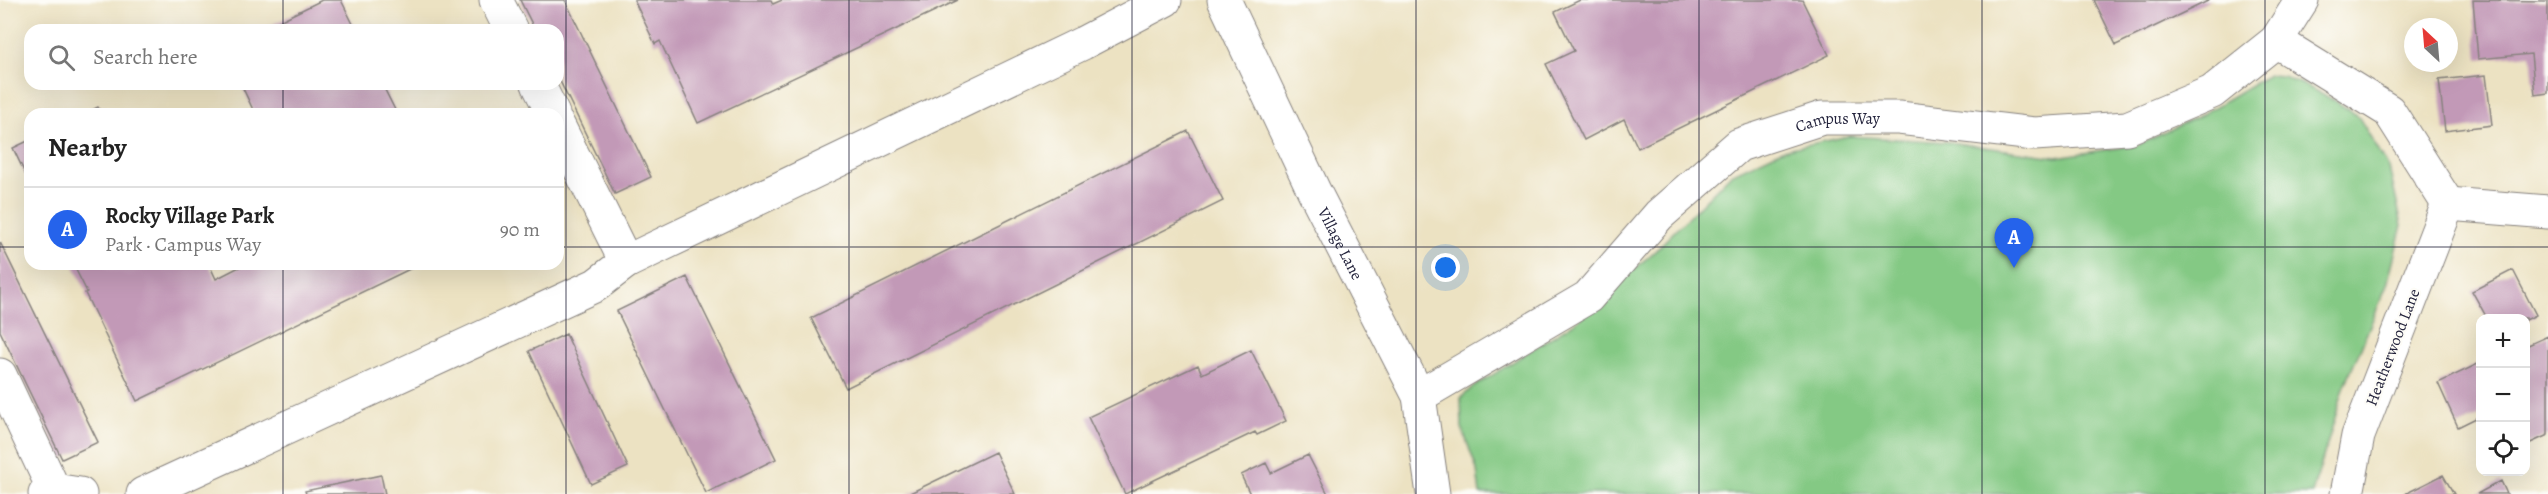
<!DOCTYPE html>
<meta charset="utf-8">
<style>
:root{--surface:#fff;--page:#f2f2f2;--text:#222;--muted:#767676;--line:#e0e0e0;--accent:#2563eb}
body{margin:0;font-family:Alegreya,serif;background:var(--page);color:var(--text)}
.controls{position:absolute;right:18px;bottom:18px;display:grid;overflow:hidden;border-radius:12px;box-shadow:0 6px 24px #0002}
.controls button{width:54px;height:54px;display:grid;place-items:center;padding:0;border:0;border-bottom:2px solid var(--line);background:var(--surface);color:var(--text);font:30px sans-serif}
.compass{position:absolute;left:2404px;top:18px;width:54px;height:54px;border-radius:50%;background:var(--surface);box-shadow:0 6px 24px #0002;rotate:334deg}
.you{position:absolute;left:1446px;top:268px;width:21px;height:21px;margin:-15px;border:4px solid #fff;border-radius:50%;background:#1a73e8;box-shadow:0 0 0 9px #1a73e833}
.badge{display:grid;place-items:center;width:39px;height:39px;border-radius:50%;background:var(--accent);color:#fff;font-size:20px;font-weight:700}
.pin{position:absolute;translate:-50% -50px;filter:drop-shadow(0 2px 3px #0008)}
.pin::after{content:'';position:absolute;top:32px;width:21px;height:18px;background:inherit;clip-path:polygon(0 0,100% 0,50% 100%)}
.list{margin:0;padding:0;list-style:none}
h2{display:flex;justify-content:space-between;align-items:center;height:78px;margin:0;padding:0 24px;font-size:26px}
h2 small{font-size:20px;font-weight:400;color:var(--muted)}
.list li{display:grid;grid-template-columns:39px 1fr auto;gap:18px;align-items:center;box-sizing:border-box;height:84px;padding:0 24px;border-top:2px solid var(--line)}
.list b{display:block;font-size:22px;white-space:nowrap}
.list p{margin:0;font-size:20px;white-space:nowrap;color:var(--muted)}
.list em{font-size:20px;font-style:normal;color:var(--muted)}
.icon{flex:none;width:33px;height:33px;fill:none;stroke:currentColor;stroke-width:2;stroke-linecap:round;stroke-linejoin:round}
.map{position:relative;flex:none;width:2548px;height:494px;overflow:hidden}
.search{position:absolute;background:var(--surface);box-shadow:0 6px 24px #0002;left:24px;top:24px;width:540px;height:66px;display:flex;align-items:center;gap:15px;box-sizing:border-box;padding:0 21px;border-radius:18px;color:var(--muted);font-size:22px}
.panel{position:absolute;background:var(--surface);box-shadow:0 6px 24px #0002;left:24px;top:108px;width:540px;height:162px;border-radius:18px}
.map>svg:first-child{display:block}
</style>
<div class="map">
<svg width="2548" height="494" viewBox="0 0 2548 494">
<rect width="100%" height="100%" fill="#fdfcf7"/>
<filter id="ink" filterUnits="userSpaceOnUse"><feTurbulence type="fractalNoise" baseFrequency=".0167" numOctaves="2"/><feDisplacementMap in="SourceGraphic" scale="12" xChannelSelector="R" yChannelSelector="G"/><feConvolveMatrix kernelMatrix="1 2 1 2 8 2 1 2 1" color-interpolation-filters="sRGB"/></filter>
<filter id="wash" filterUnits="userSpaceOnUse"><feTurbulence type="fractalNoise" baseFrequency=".008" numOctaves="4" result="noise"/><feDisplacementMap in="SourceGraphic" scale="24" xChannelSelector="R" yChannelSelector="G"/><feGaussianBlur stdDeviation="1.35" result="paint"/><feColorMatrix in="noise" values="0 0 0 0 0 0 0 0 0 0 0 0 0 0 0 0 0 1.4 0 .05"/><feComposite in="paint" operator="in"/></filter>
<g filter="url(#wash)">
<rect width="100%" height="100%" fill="#ece2c2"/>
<path fill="#84c984" stroke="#537660" stroke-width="1.5" d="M2268 75 2283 76 2323 94 2358 116 2389 168 2402 225 2387 285 2344 388 2312 494H1480L1477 470 1462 428 1461 398 1472 388 1577 321 1656 250 1731 174 1782 150 1849 136 1948 142 2056 157 2138 145 2201 115Z"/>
<g id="blocks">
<path fill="#c299b7" d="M322 0H341L356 30H261Z
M520 0H565L651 177 615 194 558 77V30H535Z
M634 0H771L773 4 782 0H958L698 123 660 41 655 44Z
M1580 0H1802L1829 55 1638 148 1624 119 1584 140 1546 64 1574 51 1555 12Z
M2094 0H2210L2116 45Z
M2473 0 2548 1V93L2535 95 2531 54 2478 59Z
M2486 75 2492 125 2445 131 2439 80Z
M241 84H382L397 114H255Z
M98 107 102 114H84Z
M1188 131 1223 201 846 388 811 318Z
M30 140V184L13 148Z
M0 242 98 442 62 459 0 331Z
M73 264H209L216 279 245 264H420L137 401 85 293 87 292Z
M2513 270 2536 315 2526 320V318H2487L2472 291Z
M687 277 776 459 706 493 617 311Z
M566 334 628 467 591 484 529 351Z
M2548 336V435L2526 445V346Z
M1251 350 1286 421 1257 435 1255 432 1125 494 1088 417 1198 365 1202 374Z
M2480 363V416L2458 427 2438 383Z
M995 452 1015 494H908Z
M1308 455 1328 494H1250L1241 475 1266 463 1271 473Z
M381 475 385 494H306L305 491Z
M2443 475 2454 494H2405Z
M2501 481 2507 494H2477Z"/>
</g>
</g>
<g filter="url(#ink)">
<use href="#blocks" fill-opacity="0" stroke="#87827e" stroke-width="1.5"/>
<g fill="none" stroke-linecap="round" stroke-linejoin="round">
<defs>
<g id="minor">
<path d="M496 0 511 30"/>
<path id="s1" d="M1224 0 1314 191 1419 396 1433 494"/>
<path d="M2276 41 2389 111 2448 204 2358 436 2347 494"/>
<path d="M538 84 553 114"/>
<path d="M558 125 626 262"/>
<path d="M2448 204 2548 212"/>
<path d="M0 375 54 490"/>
<path id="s2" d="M1419 396 1588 297 1659 215 1739 145 1822 118H1899L2034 134 2127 128 2212 92 2276 41 2302 0"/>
<path d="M45 494 54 490 80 494"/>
<path d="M143 494 596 285 626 262 1083 43 1165 0"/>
</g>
</defs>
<use href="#minor" stroke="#87827e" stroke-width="35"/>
<use href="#minor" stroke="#fff" stroke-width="33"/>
</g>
</g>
<path fill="none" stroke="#22223b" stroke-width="1.5" stroke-opacity="0.55" d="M283 0V30M566 0V494M849 0V494M1132 0V494M1416 0V494M1699 0V494M1982 0V494M2265 0V494M283 84V114M0 247H30M558 247H2548M283 264V494"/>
<g text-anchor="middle" stroke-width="4.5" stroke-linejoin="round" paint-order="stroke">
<g font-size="16" fill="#22223b" stroke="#fdfcf7">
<text dy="6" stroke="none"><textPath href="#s2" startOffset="513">Campus Way</textPath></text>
<text dy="6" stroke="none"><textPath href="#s1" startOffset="270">Village Lane</textPath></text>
<text transform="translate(2392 347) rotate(-69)" y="6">Heatherwood Lane</text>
</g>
</g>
</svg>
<div class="controls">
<button>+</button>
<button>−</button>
<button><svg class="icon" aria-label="locate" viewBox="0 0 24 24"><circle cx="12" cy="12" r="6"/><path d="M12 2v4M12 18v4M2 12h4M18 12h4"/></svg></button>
</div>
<svg class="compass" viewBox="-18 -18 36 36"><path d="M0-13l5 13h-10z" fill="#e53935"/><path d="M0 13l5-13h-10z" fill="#767676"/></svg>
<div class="you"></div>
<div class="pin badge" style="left:2014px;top:268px">A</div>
<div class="search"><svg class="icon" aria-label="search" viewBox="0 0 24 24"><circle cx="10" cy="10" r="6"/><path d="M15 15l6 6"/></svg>Search here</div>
<section class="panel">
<h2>Nearby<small></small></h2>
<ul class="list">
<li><span class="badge">A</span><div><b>Rocky Village Park</b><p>Park · Campus Way</p></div><em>90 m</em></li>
</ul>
</section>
</div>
